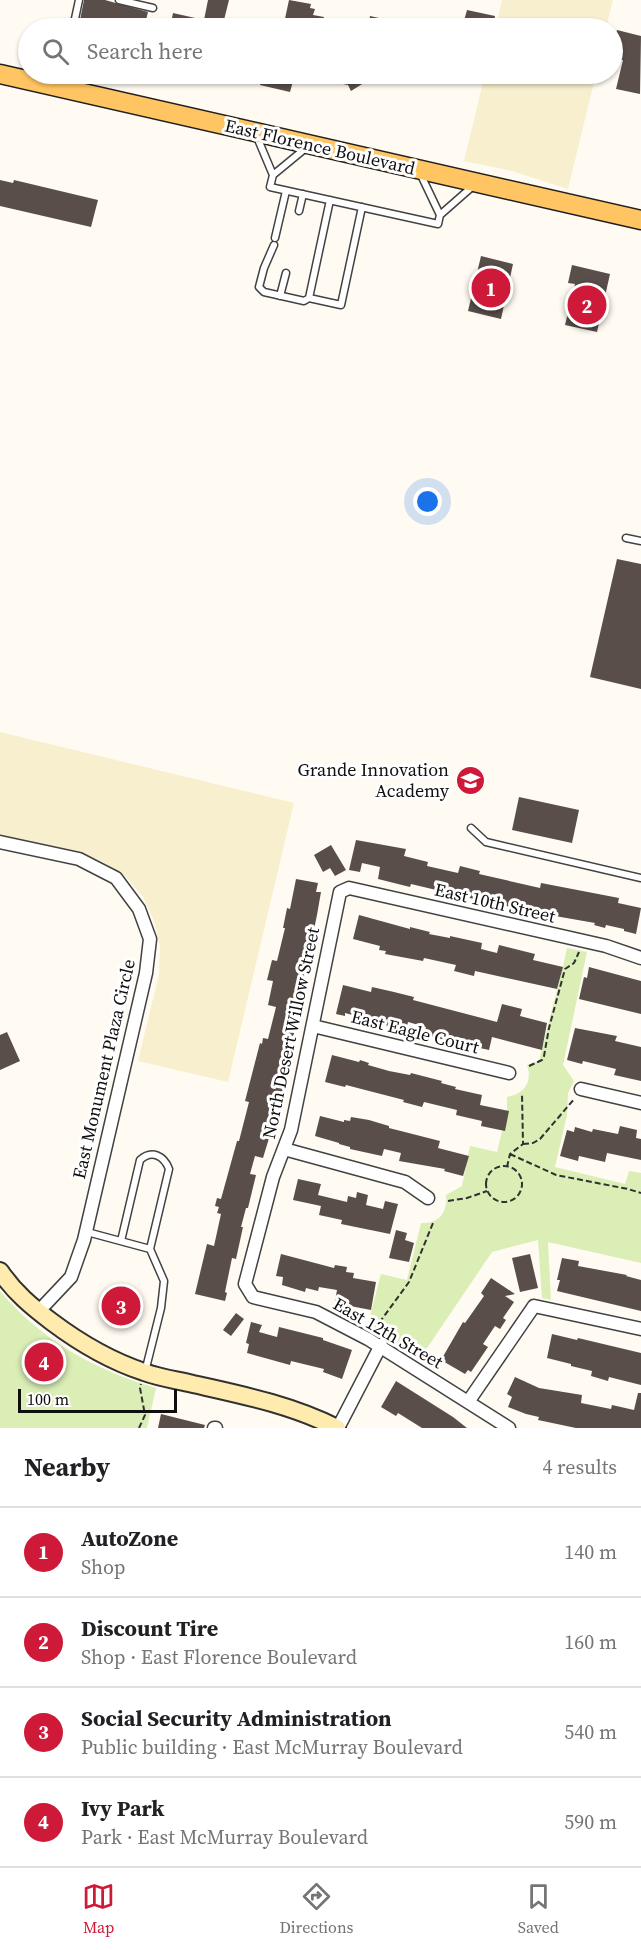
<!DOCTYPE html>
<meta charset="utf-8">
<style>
:root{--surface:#fff;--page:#f2f2f2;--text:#202124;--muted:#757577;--line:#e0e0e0;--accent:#ce1938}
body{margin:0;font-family:"Source Serif 4",serif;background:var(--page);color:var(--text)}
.scale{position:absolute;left:18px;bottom:15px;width:159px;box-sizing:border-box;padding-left:6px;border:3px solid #0f0f0f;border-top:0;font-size:16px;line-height:21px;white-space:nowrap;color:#0f0f0f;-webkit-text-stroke:4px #fff;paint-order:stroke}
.you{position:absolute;left:428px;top:502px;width:21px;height:21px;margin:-15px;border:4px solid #fff;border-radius:50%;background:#1a73e8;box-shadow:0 0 0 9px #1a73e833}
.badge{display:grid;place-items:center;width:39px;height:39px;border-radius:50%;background:var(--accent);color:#fff;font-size:20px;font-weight:700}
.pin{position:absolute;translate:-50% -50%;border:3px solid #fff;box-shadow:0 2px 6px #0006}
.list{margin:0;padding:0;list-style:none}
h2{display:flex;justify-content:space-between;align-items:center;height:78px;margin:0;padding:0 24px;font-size:26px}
h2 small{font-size:20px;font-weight:400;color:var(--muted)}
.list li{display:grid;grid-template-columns:39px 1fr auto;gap:18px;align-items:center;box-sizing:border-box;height:90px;padding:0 24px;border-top:2px solid var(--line)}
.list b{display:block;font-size:22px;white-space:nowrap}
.list p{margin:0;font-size:20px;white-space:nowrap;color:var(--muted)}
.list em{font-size:20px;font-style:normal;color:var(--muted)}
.icon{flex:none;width:33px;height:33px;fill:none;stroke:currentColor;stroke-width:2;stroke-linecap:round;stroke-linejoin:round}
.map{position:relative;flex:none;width:641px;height:1428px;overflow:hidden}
.search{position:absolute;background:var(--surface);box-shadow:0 2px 4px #0004;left:18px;right:18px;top:18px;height:66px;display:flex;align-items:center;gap:15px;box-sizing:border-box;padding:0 21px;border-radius:33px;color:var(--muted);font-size:22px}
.sheet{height:438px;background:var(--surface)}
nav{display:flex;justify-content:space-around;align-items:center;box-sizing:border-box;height:84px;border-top:2px solid var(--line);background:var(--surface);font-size:16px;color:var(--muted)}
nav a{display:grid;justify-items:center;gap:3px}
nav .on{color:var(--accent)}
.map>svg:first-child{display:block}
</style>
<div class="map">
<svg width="641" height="1428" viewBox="0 0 641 1428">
<rect width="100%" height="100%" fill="#fffbf2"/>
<path fill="#f8efce" d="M502 0H613L606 28H496Z
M485 74H596L568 189 512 171 464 161Z
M0 732 294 803 228 1082 138 1061 159 974 160 946 154 921 143 897 125 876 103 862 80 852 0 835Z"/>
<path fill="#daeeb6" d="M567 948 587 952 563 1065 574 1081 568 1093 567 1115 555 1167 625 1184 629 1171 641 1173V1263L548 1242 551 1300 542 1298 538 1240 492 1252 419 1360 367 1327 381 1274 407 1280 421 1223C438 1224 448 1213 446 1195L462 1186 470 1146 497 1152 507 1111V1097C524 1094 533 1082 527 1065L539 1061C548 1023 559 986 567 948Z
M0 1291C42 1341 95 1370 156 1388L147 1428H0Z"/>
<path fill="#594e4a" d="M105 0 148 12 144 28H94L79 25 84 0Z
M208 0H229L223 24 226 25 225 28H170L173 13 204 20Z
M289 0 311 4 310 8 315 9 313 15 324 17 322 28H283Z
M467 10 495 16 493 28H462Z
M370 16 411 25V28H368Z
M617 30 641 36 640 94 616 89 623 60 616 59 618 50 613 49Z
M263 74H295L290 92 260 85Z
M329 74H363L367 81 351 91 348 85 328 81Z
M0 180 13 183 14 180 98 200 91 227 0 206Z
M481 256 513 264 501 319 468 311Z
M572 265 610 274 597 332 565 325 575 284 568 283Z
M617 559 641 564V689L590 677Z
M519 797 579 810 572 843 512 830Z
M356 840 406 849 404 856 428 862 427 866 458 873 460 866 480 871 479 874 540 888 541 883 619 898 618 903 641 908 636 934 624 931V929L606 925 605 928 594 925 595 923 555 916 547 914V912L527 907V910L496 904 497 901 475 896 474 899 411 884 410 887 378 879 380 867 362 863 360 872 349 870Z
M331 845 346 870 335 876 330 868 323 872 314 855Z
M296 879 318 883 316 892H321L317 915 313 934 310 933 305 953 309 954 290 1032 294 1033 280 1107 271 1105 267 1123H271L268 1135H270L263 1158 255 1156 250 1174 256 1175 248 1208H246L241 1227H243L236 1259 232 1258 225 1292 227 1293 225 1301 195 1294 207 1244 214 1246 221 1214 217 1213 219 1207 215 1206 217 1198 221 1199 237 1141H239L249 1102 245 1101 260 1043 262 1044 263 1038 268 1039 276 1007 268 1005 273 981 267 980 272 960 277 961 285 928H283L287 908 290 909Z
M359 915 410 929V927L430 932 429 934 450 938V936L482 943 481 949 497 953 499 945 535 954 533 960 563 967 557 989 475 971 474 976 454 971 456 965 424 958 423 961 385 954 386 951 379 950 380 946 353 939Z
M589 967 641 981V1014L579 999 584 977 587 978Z
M343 985 371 992 372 987 394 992 414 997 413 1000 497 1022 502 1004 522 1009 520 1016 547 1023 542 1050 492 1037 489 1050 480 1048V1044L459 1040V1043L424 1035 426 1027 408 1022 406 1030 372 1022V1020L345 1013V1016L336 1014Z
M575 1028 617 1036 615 1041 641 1047V1081L614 1075 616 1069 583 1061 582 1064 567 1060Z
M7 1032 20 1061 0 1070V1035Z
M332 1055 359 1062 360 1060 369 1063 368 1065 389 1071 410 1075 411 1073 442 1081 441 1083 456 1087 455 1089 482 1095 480 1105 509 1111 505 1131 481 1126 482 1121 456 1115 457 1110 424 1102 422 1107 403 1102 404 1100 346 1085 345 1087 325 1082Z
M320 1116 344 1122V1120L350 1121 351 1117 369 1120 389 1126V1128L440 1141 438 1148 469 1156 463 1176 444 1171 445 1169 399 1161 401 1153 384 1149 382 1156 350 1149V1147L339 1144V1143L315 1136Z
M620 1126 637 1130 636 1138 641 1139V1160L607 1153 605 1162 579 1156 578 1161 560 1156 567 1130 574 1132 575 1127 592 1132 593 1129 618 1134Z
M298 1179 321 1184 318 1195 347 1202 348 1196 356 1198 357 1192 368 1195 366 1205 383 1209 385 1201 398 1204 390 1234 341 1224 342 1220 319 1215 321 1206 293 1200Z
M396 1230 407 1233 405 1240 414 1243 409 1262 389 1258Z
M281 1254 334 1268 335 1265 347 1267 346 1272 354 1273 353 1278 376 1282 371 1310 350 1306V1304L335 1301 337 1290 319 1287 318 1291 306 1288 305 1292 282 1285 283 1277 276 1276Z
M530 1254 538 1288 520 1292 512 1258Z
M562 1258 579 1261 578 1266 627 1275 626 1276 641 1280V1311L557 1291 560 1280H557Z
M491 1278 515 1294 505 1296 514 1302 503 1318 506 1320 500 1329 495 1326 483 1344 488 1347 471 1372 468 1370 465 1374 441 1360 463 1322 465 1323 484 1296 481 1293Z
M236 1313 244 1319 231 1336 223 1330Z
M251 1322 262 1325 259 1332 277 1337 279 1327 323 1338V1340L352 1350 342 1379 323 1372 324 1369 291 1361 290 1365 247 1353 249 1344 246 1343Z
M552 1334 577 1340 578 1338 641 1353V1385L609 1377 608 1381 591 1376 592 1371 571 1366V1364L547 1358Z
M515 1377 539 1388 582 1395 581 1403 611 1409 612 1405 634 1410 638 1393H641V1428H576L538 1420 539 1417 526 1414 508 1407 512 1397 507 1394Z
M396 1381 453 1417 467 1428H422L398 1413 396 1416 381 1407Z
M161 1414 205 1425 204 1428H158Z"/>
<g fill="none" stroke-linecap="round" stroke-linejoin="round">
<defs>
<path id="lane" d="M119 0 153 8
M73 28 79 0
M257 137 273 175 270 187 438 224 440 215 473 186
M420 173 440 215
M273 175 307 147
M299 211 303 194
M275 238 286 191
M274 245 264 268 259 287 264 292 304 301 309 298 341 305 362 207
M280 296 286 273
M309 298 330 200
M626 538 641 541
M471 828 486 842 641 878
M87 1232 150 1249 164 1281 161 1308 145 1372
M121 1241 140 1160C152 1149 164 1156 169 1169L150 1249"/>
<path id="street" d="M0 842 79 859 116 878 139 909 150 939 146 973 84 1240 71 1277 38 1312
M313 1026 509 1073
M581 1089 641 1103
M284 1149 405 1182 428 1198
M468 1402 534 1306 641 1329
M214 1428H216
M338 1428 381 1345
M509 1428 368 1339 316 1312 253 1297 245 1284 273 1177 291 1130 340 892 349 888 606 946 641 958"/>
<path id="secondary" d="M0 1271C14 1292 32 1307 52 1322 80 1343 111 1361 144 1372 160 1378 177 1380 193 1384 242 1395 292 1405 337 1428"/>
<path id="primary" d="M0 74 641 220"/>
</defs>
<use href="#lane" stroke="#424242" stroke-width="9"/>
<use href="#street" stroke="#424242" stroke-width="15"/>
<use href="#secondary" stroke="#313131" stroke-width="20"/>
<use href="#primary" stroke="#202020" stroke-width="21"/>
<path stroke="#313131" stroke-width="2" stroke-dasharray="6 3" stroke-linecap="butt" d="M529 1066 542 1060 544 1056 549 1028 565 969 574 963 579 952
M523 1144 533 1143 540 1139 575 1098
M510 1154 556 1175 628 1189 641 1193
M486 1184a18 18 0 1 1 36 0a18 18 0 1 1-36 0Z
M507 1167 510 1154 523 1144 522 1094
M448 1201 467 1198 487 1191
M374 1330 409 1282 433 1223
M139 1428 145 1415 140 1388 141 1384"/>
<use href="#lane" stroke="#fff" stroke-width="6"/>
<use href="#street" stroke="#fff" stroke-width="12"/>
<use href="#secondary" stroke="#ffebad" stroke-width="16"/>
<use href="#primary" stroke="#ffc562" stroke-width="18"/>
</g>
<defs>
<symbol id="school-disc" viewBox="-11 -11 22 22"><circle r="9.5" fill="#ce1938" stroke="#fff"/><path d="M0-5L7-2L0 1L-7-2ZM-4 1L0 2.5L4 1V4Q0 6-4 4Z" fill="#fff"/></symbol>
</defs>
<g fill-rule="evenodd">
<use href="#school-disc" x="454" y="764" width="33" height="33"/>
</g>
<g text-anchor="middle" stroke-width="6" stroke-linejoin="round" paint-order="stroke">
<g font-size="18" fill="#0f0f0f" stroke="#fff">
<text transform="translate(320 147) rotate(13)" y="6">East Florence Boulevard</text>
<text transform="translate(495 903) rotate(13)" y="6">East 10th Street</text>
<text transform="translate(415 1032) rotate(14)" y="6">East Eagle Court</text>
<text transform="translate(291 1033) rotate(-78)" y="6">North Desert Willow Street</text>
<text transform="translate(104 1069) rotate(-77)" y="6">East Monument Plaza Circle</text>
<text transform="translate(388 1333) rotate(30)" y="6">East 12th Street</text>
</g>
<g font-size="18" fill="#0f0f0f" stroke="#fff" text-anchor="end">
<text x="449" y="776">Grande Innovation<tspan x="449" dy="21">Academy</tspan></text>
</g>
</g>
</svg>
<div class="scale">100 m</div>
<div class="you"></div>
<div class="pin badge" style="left:491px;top:288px">1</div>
<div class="pin badge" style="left:587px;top:305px">2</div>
<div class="pin badge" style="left:121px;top:1306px">3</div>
<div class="pin badge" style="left:44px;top:1362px">4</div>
<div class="search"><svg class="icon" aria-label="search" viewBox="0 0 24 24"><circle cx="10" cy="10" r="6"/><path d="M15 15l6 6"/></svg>Search here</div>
</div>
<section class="sheet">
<h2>Nearby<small>4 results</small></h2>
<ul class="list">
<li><span class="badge">1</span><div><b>AutoZone</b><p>Shop</p></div><em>140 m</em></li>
<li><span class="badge">2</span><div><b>Discount Tire</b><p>Shop · East Florence Boulevard</p></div><em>160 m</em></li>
<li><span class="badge">3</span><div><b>Social Security Administration</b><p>Public building · East McMurray Boulevard</p></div><em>540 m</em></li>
<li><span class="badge">4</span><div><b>Ivy Park</b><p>Park · East McMurray Boulevard</p></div><em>590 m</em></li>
</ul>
</section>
<nav>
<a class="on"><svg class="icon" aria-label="map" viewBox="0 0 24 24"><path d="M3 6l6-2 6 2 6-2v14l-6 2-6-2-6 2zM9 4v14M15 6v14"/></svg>Map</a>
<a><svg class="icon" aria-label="directions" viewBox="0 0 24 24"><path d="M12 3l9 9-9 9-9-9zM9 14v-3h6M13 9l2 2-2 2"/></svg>Directions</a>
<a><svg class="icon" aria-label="saved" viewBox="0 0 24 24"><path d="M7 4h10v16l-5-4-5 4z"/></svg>Saved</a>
</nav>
